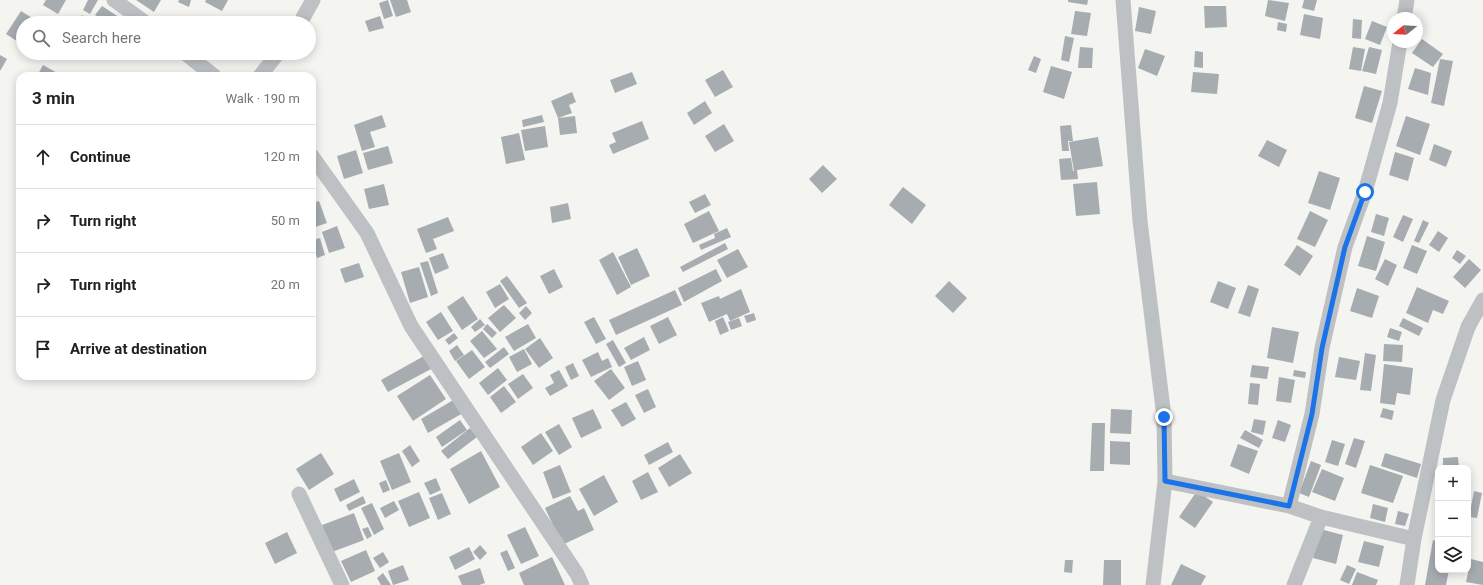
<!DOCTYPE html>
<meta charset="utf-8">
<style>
:root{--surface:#fff;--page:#f2f2f2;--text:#202124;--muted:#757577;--line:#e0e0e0}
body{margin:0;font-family:Roboto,sans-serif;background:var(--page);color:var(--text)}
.controls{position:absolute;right:12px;bottom:12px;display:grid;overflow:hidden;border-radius:8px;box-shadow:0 2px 10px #0003}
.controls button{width:36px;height:36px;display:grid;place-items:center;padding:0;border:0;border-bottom:1px solid var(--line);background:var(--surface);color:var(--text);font:20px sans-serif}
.compass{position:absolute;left:1387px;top:12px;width:36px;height:36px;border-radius:50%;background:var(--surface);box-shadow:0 2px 10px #0003;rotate:252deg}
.stop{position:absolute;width:12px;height:12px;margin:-9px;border:3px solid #1a73e8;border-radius:50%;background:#fff}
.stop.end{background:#1a73e8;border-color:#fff;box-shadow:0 1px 4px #0008}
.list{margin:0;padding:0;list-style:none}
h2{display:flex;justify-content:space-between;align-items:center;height:52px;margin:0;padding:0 16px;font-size:17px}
h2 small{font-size:13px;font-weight:400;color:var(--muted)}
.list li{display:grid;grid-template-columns:26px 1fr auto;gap:12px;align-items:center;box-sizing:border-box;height:64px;padding:0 16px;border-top:1px solid var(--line)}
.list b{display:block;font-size:15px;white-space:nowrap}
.list em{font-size:13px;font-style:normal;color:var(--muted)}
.icon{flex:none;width:22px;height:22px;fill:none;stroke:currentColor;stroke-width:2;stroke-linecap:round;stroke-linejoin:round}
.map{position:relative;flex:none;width:1483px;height:585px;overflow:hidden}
.search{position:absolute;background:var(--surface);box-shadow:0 2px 10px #0003;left:16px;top:16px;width:300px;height:44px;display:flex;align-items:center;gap:10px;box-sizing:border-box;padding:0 14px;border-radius:22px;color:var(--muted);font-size:15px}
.panel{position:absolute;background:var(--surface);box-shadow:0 2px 10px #0003;left:16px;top:72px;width:300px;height:308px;border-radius:12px}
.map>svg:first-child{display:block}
</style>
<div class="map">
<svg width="1483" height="585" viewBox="0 0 1483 585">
<rect width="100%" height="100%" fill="#f4f4f1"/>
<path fill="#a6acb0" d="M46 0H66L58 14 43 5Z
M88 0H98L90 14 83 10Z
M136 0H161L154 12Z
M179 0H191L189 7 178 2Z
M206 0H228L222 11 205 2Z
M388 0 393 16 384 19 379 3Z
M390 0H407L411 12 396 17Z
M1068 0H1088L1087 5 1068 2Z
M1268 0 1289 3 1285 21 1265 16Z
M1304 0H1317L1314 11 1302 8Z
M102 6 125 21 124 23H109L113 16 107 23 95 15Z
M1204 6H1226L1227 27 1205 28Z
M1139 7 1156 11 1151 34 1135 31Z
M21 11 40 23H23V45L6 34Z
M1075 11 1091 13 1087 36 1071 34Z
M1304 14 1323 18 1320 39 1300 35Z
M82 15 90 23H75Z
M380 16 384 28 369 32 365 21Z
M1353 19 1362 20 1361 39 1352 38Z
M1372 21 1387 27 1380 45 1365 39Z
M1278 22 1287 24 1286 32 1277 30Z
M1065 36 1074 38 1069 62 1061 60Z
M1422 39 1443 54 1433 67 1412 53Z
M1080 47 1093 48 1092 68H1078Z
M1353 47 1365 49 1361 71 1349 69Z
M1369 47 1382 50 1376 74 1362 71Z
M1145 49 1165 56 1157 76 1138 68Z
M1195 51 1203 52V68L1194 67Z
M86 53H100L96 60Z
M0 55 7 59 0 71Z
M1034 56 1041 59 1036 73 1028 70Z
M1440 59 1453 61 1444 106 1431 103Z
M43 65 59 74 58 76H37Z
M1051 66 1072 72 1064 99 1043 92Z
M1415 68 1431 73 1428 95 1408 89Z
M723 70 733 87 715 97 705 80Z
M632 72 637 84 615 93 610 80Z
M1193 72 1219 74 1217 94 1191 92Z
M1364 86 1382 91 1372 123 1355 118Z
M572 92 576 102 569 105 572 113 558 118 551 101Z
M705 101 712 113 694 125 687 113Z
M382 115 386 127 370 132 375 147 362 151 354 125Z
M542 115 544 122 523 127 522 120Z
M575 116 577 133 560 135 558 118Z
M1406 116 1430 124 1420 155 1396 146Z
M642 121 649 139 613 154 609 145 616 142 612 133Z
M724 124 734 141 715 152 705 136Z
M1071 125 1073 141H1068L1069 151H1062L1060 126Z
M545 126 548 147 525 151 521 130Z
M519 133 525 160 506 164 501 137Z
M1098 137 1103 166 1077 170 1078 179 1061 180 1059 159 1071 158 1073 171H1074L1069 142Z
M1267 140 1287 150 1279 167 1258 156Z
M1434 144 1452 151 1446 167 1429 160Z
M388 146 393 163 368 170 363 153Z
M356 150 363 173 344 179 337 156Z
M1395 152 1414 158 1408 181 1389 175Z
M823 165 837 179 822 193 809 179Z
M1319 171 1340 178 1330 210 1308 203Z
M1097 182 1100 214 1076 216 1073 184Z
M384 184 389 205 369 209 364 189Z
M903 187 926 205 912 224 889 205Z
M705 194 711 205 695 213 689 202Z
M319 201 327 223 312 228V203Z
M568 203 571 219 552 223 550 207Z
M709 211 719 231 693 243 684 224Z
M1310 211 1328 220 1315 247 1297 239Z
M1376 214 1389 218 1384 236 1371 232Z
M1403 215 1413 219 1403 242 1393 237Z
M448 217 454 231 433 239 437 249 426 253 417 229Z
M1423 220 1429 223 1419 243 1414 241Z
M337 226 345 248 329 253 322 232Z
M727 228 731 237 701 250 699 245 715 238 714 234Z
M1438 231 1448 238 1439 252 1429 245Z
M1367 236 1385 242 1376 271 1358 266Z
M320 238 325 255 317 258 312 240Z
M725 243 728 249 683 272 680 267Z
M1297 245 1313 256 1300 276 1284 265Z
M1412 245 1427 251 1417 274 1403 268Z
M637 248 650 276 631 285 618 257Z
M738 249 748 267 727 278 717 260Z
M1457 250 1466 256 1460 264 1452 258Z
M613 252 631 287 617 295 599 260Z
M443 253 449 268 435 274 429 258Z
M1385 259 1397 265 1388 286 1375 279Z
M1469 259 1481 270 1465 288 1453 277Z
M428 261 438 293 431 296 420 263Z
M359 263 364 277 345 283 340 269Z
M419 267 428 297 410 303 401 272Z
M554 269 563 287 549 294 540 276Z
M716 269 722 281 684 302 678 288Z
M507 276 527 303 519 308 500 281Z
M949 281 967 298 953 313 935 296Z
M1218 281 1236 288 1228 309 1210 302Z
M500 284 509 299 495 308 486 292Z
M1248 285 1259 289 1250 317 1238 313Z
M1417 287 1449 301 1443 314 1433 310 1428 323 1406 313Z
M1357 288 1379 296 1372 318 1350 311Z
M741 289 750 312 730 321 727 314 709 322 701 303 719 296 720 299Z
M675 290 682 305 616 335 609 320Z
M463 296 478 319 462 330 447 307Z
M504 305 516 318 500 332 488 318Z
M526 306 532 313 525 320 519 313Z
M441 312 453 331 438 340 426 322Z
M754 313 756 320 747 323 744 316Z
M594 317 606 339 596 344 584 322Z
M668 317 677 335 659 344 650 326Z
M723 317 729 331 720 335 715 321Z
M739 318 742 326 731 330 728 322Z
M1403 318 1423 328 1419 336 1399 326Z
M480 319 485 325 475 332 471 327Z
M487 324 497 333 492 338 483 329Z
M528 324 536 338 514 351 505 337Z
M1272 327 1299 332 1293 363 1267 358Z
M1390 328 1402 332 1399 341 1387 337Z
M482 331 497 349 484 358 470 341Z
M454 333 458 338 449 345 445 340Z
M644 337 650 350 631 360 624 348Z
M540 338 553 358 539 368 525 349Z
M613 340 626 363 619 367 606 344Z
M1384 344 1403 345 1402 362 1383 361Z
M457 345 464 355 455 361 449 351Z
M504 347 509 354 490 368 485 362Z
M524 349 532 364 517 372 509 357Z
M472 350 485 367 469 379 456 361Z
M598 352 602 361 608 358 612 367 591 377 582 360Z
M1365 353 1376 355 1371 391 1360 390Z
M424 356 431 369 388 392 381 380Z
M1339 357 1360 361 1356 380 1335 377Z
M638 361 646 380 632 386 624 367Z
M573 363 579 376 571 380 565 367Z
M1384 364 1413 368 1410 395 1397 393 1395 405 1380 403Z
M1252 365 1269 367 1267 379 1250 377Z
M498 368 507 380 488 395 479 383Z
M611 369 625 388 609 400 594 381Z
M559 370 568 386 550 396 545 388 554 383 550 375Z
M1294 370 1306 372 1305 378 1293 376Z
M523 374 533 388 518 399 508 384Z
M430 375 446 399 413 421 397 396Z
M1279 377 1295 380 1291 403 1276 401Z
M1250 383 1260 384 1258 405 1248 404Z
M504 386 516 402 501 413 490 397Z
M648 389 656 407 644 413 635 395Z
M455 399 463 413 428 433 421 419Z
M626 402 636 419 622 427 611 410Z
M1383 408 1394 411 1392 420 1380 417Z
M593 409 602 428 581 438 572 418Z
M1111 409 1132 410 1131 434 1110 433Z
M1254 419 1266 421 1263 435 1251 432Z
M460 420 467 430 442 447 436 437Z
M1278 420 1291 425 1285 442 1272 438Z
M1092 423H1105L1104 471H1090Z
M559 424 572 447 559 455 545 432Z
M470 428 477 437 448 459 441 451Z
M1245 430 1263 440 1259 448 1240 438Z
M541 433 553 451 533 465 521 447Z
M1354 438 1365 441 1356 468 1345 464Z
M1332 440 1345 444 1338 466 1325 462Z
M1110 441 1130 442V465L1110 464Z
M668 442 673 452 649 465 644 455Z
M1238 444 1258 451 1249 474 1230 466Z
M410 445 420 461 412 467 402 451Z
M481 451 500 487 469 504 450 469Z
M321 453 334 474 309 490 296 469Z
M399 453 411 482 392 490 380 461Z
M1385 453 1421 464 1417 478 1381 466Z
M680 454 692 473 669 487 658 468Z
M1458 457 1459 468H1443V458Z
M1311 461 1321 465 1309 497 1299 493Z
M560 465 571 492 553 499 543 472Z
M1370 465 1403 476 1393 503 1361 493Z
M1322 469 1344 478 1335 501 1312 492Z
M648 472 658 492 641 500 632 481Z
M604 475 618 502 594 516 579 489Z
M436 478 441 490 430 495 424 483Z
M354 479 360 492 340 502 334 489Z
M386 480 390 490 383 493 379 483Z
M1197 491 1213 502 1195 528 1179 517Z
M1474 491 1482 493 1477 518 1469 517Z
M419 492 430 518 409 527 398 501Z
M442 493 451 514 438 520 429 498Z
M363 496 366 503 349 511 346 505Z
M570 496 578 511 584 508 594 530 562 545 545 508Z
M394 501 399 510 385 518 380 508Z
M372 503 384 529 374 535 361 508Z
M1373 504 1388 508 1385 522 1370 518Z
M1398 511 1409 514 1405 526 1395 524Z
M354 513 364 540 332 552 322 525Z
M368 527 372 536 367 539 362 529Z
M525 527 539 556 521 564 507 535Z
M1320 529 1343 535 1336 564 1313 558Z
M287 532 297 553 275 564 265 543Z
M1433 540 1438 541V570H1449L1446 585H1425Z
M1364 541 1384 546 1379 567 1358 562Z
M480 545 487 553 480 560 473 552Z
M469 547 475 559 455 570 449 557Z
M366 550 375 571 351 582 341 561Z
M507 550 515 568 508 571 500 553Z
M383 552 389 562 380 568 373 558Z
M552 557 565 585H524L519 573Z
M1471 559 1483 562V585L1466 582Z
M1065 560H1073L1072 573 1064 572Z
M1104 560H1121V585H1103Z
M1181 564 1206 576 1201 585H1171Z
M403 565 409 580 393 585 388 571Z
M1347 565 1356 569 1349 584 1340 580Z
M480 568 485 583 479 585H462L458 576Z
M1357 572 1378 580 1376 585H1352Z
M383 573 391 585H381L377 578Z"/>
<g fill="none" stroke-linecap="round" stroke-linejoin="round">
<path stroke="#bec1c4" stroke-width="15" d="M114 0 146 23
M1123 0 1140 221 1164 417 1165 481 1153 585
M1404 18 1407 0
M300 23 313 0
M185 53 214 76
M260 76 278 53
M312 156 367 233 411 326 577 574 582 585
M1165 481 1289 506 1321 517 1414 539
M299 494 342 585
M1289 506 1312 414 1322 348 1345 247 1365 192 1390 103 1400 42
M1294 585 1321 517
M1407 585 1414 539 1443 400 1468 327 1483 300"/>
</g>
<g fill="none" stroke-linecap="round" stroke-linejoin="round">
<path stroke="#1a73e8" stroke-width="5" d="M1164 417 1165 481 1289 506 1312 414 1322 348 1345 247 1365 192"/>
</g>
</svg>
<div class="controls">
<button>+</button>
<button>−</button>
<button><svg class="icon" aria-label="layers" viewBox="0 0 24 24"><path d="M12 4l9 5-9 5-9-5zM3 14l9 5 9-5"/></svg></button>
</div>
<svg class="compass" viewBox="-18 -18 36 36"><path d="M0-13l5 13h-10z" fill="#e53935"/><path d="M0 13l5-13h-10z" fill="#757577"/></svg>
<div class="stop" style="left:1365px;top:192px"></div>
<div class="stop end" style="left:1164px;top:417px"></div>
<div class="search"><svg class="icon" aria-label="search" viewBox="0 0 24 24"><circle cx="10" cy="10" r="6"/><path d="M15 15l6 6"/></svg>Search here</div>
<section class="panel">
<h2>3 min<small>Walk · 190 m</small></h2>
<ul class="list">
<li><svg class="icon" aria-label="ahead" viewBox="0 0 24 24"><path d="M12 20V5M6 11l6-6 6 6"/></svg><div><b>Continue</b></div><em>120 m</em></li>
<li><svg class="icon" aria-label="right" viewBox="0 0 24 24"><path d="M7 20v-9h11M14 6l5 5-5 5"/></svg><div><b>Turn right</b></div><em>50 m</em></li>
<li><svg class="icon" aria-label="right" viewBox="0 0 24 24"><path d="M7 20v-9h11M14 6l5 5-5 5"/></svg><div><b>Turn right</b></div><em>20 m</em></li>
<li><svg class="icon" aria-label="arrive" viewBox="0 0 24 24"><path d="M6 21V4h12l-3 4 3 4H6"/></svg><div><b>Arrive at destination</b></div></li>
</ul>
</section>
</div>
